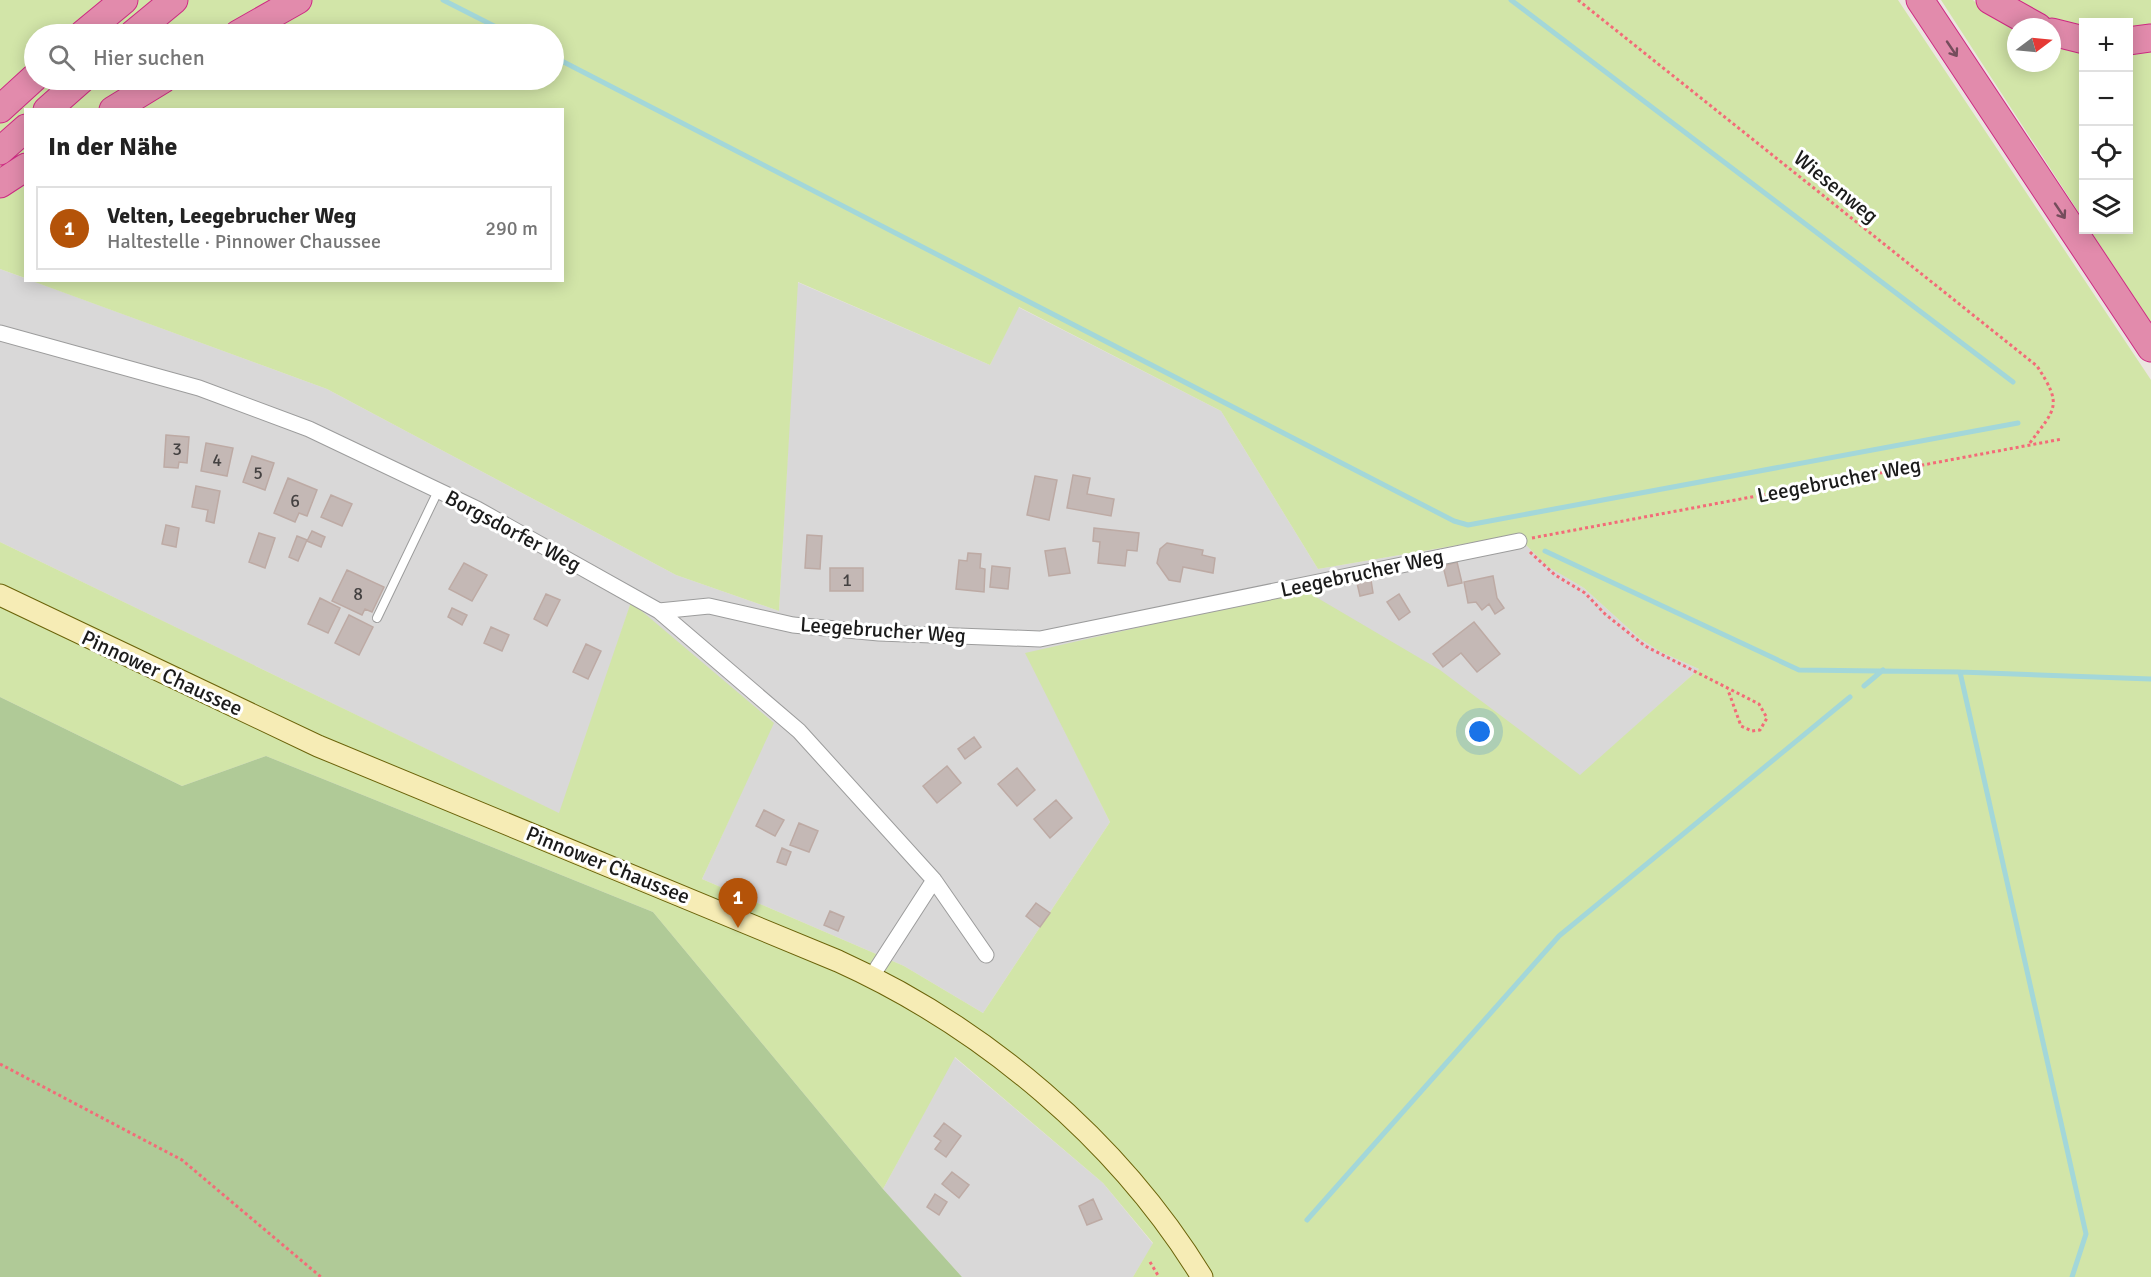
<!DOCTYPE html>
<html lang="de">
<meta charset="utf-8">
<style>
:root{--surface:#fff;--page:#f2f2f2;--text:#222;--muted:#767676;--line:#e0e0e0;--accent:#b45309}
body{margin:0;font-family:Signika,sans-serif;background:var(--page);color:var(--text)}
.controls{position:absolute;right:18px;top:18px;display:grid;overflow:hidden;border-radius:0px;box-shadow:0 3px 15px #0003}
.controls button{width:54px;height:54px;display:grid;place-items:center;padding:0;border:0;border-bottom:2px solid var(--line);background:var(--surface);color:var(--text);font:30px sans-serif}
.compass{position:absolute;left:2007px;top:18px;width:54px;height:54px;border-radius:50%;background:var(--surface);box-shadow:0 3px 15px #0003;rotate:74deg}
.you{position:absolute;left:1480px;top:732px;width:21px;height:21px;margin:-15px;border:4px solid #fff;border-radius:50%;background:#1a73e8;box-shadow:0 0 0 9px #1a73e833}
.badge{display:grid;place-items:center;width:39px;height:39px;border-radius:50%;background:var(--accent);color:#fff;font-size:20px;font-weight:700}
.pin{position:absolute;translate:-50% -50px;filter:drop-shadow(0 2px 3px #0008)}
.pin::after{content:'';position:absolute;top:32px;width:21px;height:18px;background:inherit;clip-path:polygon(0 0,100% 0,50% 100%)}
.list{margin:0;padding:0;list-style:none}
h2{display:flex;justify-content:space-between;align-items:center;height:78px;margin:0;padding:0 24px;font-size:26px}
h2 small{font-size:20px;font-weight:400;color:var(--muted)}
.list li{display:grid;grid-template-columns:39px 1fr auto;gap:18px;align-items:center;box-sizing:border-box;height:84px;margin:0 12px 12px;padding:0 12px;border:2px solid var(--line);border-radius:0px}
.list b{display:block;font-size:22px;white-space:nowrap}
.list p{margin:0;font-size:20px;white-space:nowrap;color:var(--muted)}
.list em{font-size:20px;font-style:normal;color:var(--muted)}
.icon{flex:none;width:33px;height:33px;fill:none;stroke:currentColor;stroke-width:2;stroke-linecap:round;stroke-linejoin:round}
.map{position:relative;flex:none;width:2151px;height:1277px;overflow:hidden}
.search{position:absolute;background:var(--surface);box-shadow:0 3px 15px #0003;left:24px;top:24px;width:540px;height:66px;display:flex;align-items:center;gap:15px;box-sizing:border-box;padding:0 21px;border-radius:33px;color:var(--muted);font-size:22px}
.panel{position:absolute;background:var(--surface);box-shadow:0 3px 15px #0003;left:24px;top:108px;width:540px;height:174px;border-radius:0px}
.map>svg:first-child{display:block}
</style>
<div class="map">
<svg width="2151" height="1277" viewBox="0 0 2151 1277">
<rect width="100%" height="100%" fill="#ece6e1"/>
<path fill="#d9d8d8" d="M0 269 327 389 676 575 779 611 797 282 990 365 1018 307 1221 411 1318 569 1511 536 1525 544 1548 566 1584 588 1639 638 1661 652 1699 669 1580 776 1535 743 1026 653 1110 822 983 1013 904 966 702 879 773 723 631 603 560 814 0 542Z
M954 1057 1103 1183 1153 1244 1133 1277H962L883 1189Z"/>
<path fill="#d2e5a8" fill-rule="evenodd" d="M0 0H1898L2151 380V1277H1133L1153 1243 1103 1183 955 1057 883 1189 653 912 266 756 182 786 0 697V542L559 813 631 602 774 723 702 879 904 966 983 1013 1110 822 1025 653 1304 590 1440 670 1580 775 1699 669 1661 652 1639 638 1584 588 1547 566 1525 544 1511 536 1318 569 1221 411 1019 307 990 365 798 282 779 611 676 575 327 389 32 281 562 280V110H26L25 278 0 269ZM34 34H554V80H34Z
M1941 0H1973L1985 11 2016 30V63H2052V44L2083 51V219Z
M2009 0H2151V25L2129 28 2128 22H2084L2083 28 2049 20Z
M2151 49V323L2090 230H2128L2129 52Z"/>
<path fill="#b0ca97" d="M0 697 182 786 266 756 653 912 883 1189 962 1277H0Z"/>
<g fill="none" stroke-linecap="round" stroke-linejoin="round">
<path stroke="#a3d7d9" stroke-width="5" d="M443 0 510 34
M1511 0 2013 382
M554 57 1454 521 1468 525 2018 423
M1545 551 1799 670 1960 672 2151 679
M1960 672 2086 1234 2072 1277
M1864 686 1883 670
M1307 1220 1559 936 1850 697"/>
</g>
<path fill="#c4b8b5" stroke="#bdaaa4" stroke-width="1.5" d="M166 435 189 437 187 463 179 462 178 468 164 467Z
M206 443 233 448 227 476 201 471Z
M252 456 274 463 265 490 243 482Z
M1073 475 1090 478 1087 494 1114 499 1111 516 1067 508Z
M1035 476 1057 480 1049 520 1027 515Z
M288 478 317 490 307 516 299 513 295 522 274 513Z
M196 486 220 491 214 523 206 521 208 510 192 507Z
M331 495 352 504 342 526 321 517Z
M166 525 179 528 176 547 162 544Z
M1094 528 1139 533 1137 551 1127 550 1125 566 1098 563 1100 542 1093 541Z
M312 531 325 537 321 547 307 541Z
M259 533 275 538 265 568 249 562Z
M807 535 822 536 820 569 805 568Z
M297 536 307 540 298 561 289 557Z
M1167 543 1203 550 1202 555 1215 558 1213 573 1183 567 1180 582 1169 580 1157 563 1160 549Z
M1065 548 1070 573 1049 576 1045 551Z
M968 553 981 554 980 568 985 569 984 592 956 589 959 560 967 561Z
M1457 562 1462 583 1448 586 1443 566Z
M464 563 487 575 472 601 449 589Z
M992 566 1010 568 1008 589 990 587Z
M830 568H863V591H830Z
M347 570 384 587 372 612 365 609 362 615 332 601Z
M1493 576 1497 598 1504 608 1495 614 1489 604 1482 610 1476 602 1468 603 1464 582Z
M1371 580 1373 593 1360 596 1357 583Z
M546 594 560 600 547 626 534 619Z
M1399 594 1410 612 1399 620 1387 602Z
M320 598 340 608 328 633 308 624Z
M452 608 467 615 462 625 448 617Z
M349 615 373 627 359 655 335 643Z
M1474 622 1500 654 1477 672 1461 653 1443 667 1433 654Z
M491 627 509 635 502 651 484 643Z
M586 644 601 651 588 679 573 672Z
M974 737 981 747 965 759 958 749Z
M947 766 961 783 937 803 923 786Z
M1017 768 1035 790 1017 806 998 784Z
M1056 800 1072 818 1050 838 1034 819Z
M764 810 784 820 775 836 756 826Z
M799 823 818 831 809 852 790 845Z
M782 848 791 852 786 865 777 862Z
M1036 903 1050 913 1040 927 1026 916Z
M830 911 844 917 838 931 824 925Z
M944 1123 961 1136 946 1157 935 1149 941 1141 934 1136Z
M952 1172 969 1185 959 1198 942 1184Z
M935 1194 947 1202 939 1215 927 1207Z
M1093 1199 1102 1219 1087 1225 1079 1206Z"/>
<g fill="none" stroke-linecap="round" stroke-linejoin="round">
<defs>
<path id="lane" d="M377 618 438 491"/>
<path id="street" d="M0 333 199 388 309 429 477 509 659 611 799 731 934 880 986 955
M659 611 709 606 793 625 879 633 1040 639 1519 541
M872 976 934 880"/>
<path id="secondary" d="M0 595 318 746 838 961C984 1027 1118 1140 1202 1277"/>
<path id="highway" d="M1920 0 2151 348
M1990 0 2038 27
M2052 32 2084 40
M83 34 124 0
M133 34 174 0
M238 34 298 0
M2128 41 2151 38
M0 109 34 78
M47 110 81 80
M113 110 162 80
M0 151 26 128
M0 184 26 167"/>
</defs>
<use href="#lane" stroke="#9c9c9c" stroke-width="10"/>
<use href="#street" stroke="#9c9c9c" stroke-width="17"/>
<use href="#secondary" stroke="#6b6309" stroke-width="23"/>
<use href="#highway" stroke="#ce2a83" stroke-width="29"/>
<path stroke="#f36b78" stroke-width="3" stroke-dasharray="3 3" stroke-linecap="butt" d="M1578 0 2037 366C2063 406 2056 408 2029 444
M1532 538 2062 439
M1530 552 1555 575 1585 593 1605 614 1645 646 1759 704 1767 718 1760 730 1752 731 1741 726 1728 690
M0 1064 182 1160 321 1277
M1150 1262 1159 1277"/>
<use href="#lane" stroke="#fff" stroke-width="8"/>
<use href="#street" stroke="#fff" stroke-width="15"/>
<use href="#secondary" stroke="#f6ecb5" stroke-width="21"/>
<use href="#highway" stroke="#e28bac" stroke-width="27"/>
</g>
<defs><path id="oneway-shaft" d="M-6 0H5M1.5-3L5.5 0L1.5 3" fill="none" stroke-width="1.6" stroke-linecap="round" stroke-linejoin="round" transform="scale(1.5)"/></defs>
<g stroke="#754d5c">
<use href="#oneway-shaft" transform="translate(1952 49) rotate(56)"/>
<use href="#oneway-shaft" transform="translate(2060 211) rotate(56)"/>
</g>
<g text-anchor="middle" stroke-width="6" stroke-linejoin="round" paint-order="stroke">
<g font-size="18" fill="#454242">
<text x="177" y="455">3</text>
<text x="217" y="466">4</text>
<text x="258" y="479">5</text>
<text x="295" y="507">6</text>
<text x="847" y="586">1</text>
<text x="358" y="600">8</text>
</g>
<g font-size="21" fill="#1b1b1b" stroke="#fff">
<text transform="translate(1836 187) rotate(39)" y="7">Wiesenweg</text>
<text transform="translate(1839 480) rotate(-11)" y="7">Leegebrucher Weg</text>
<text transform="translate(513 531) rotate(28)" y="7">Borgsdorfer Weg</text>
<text transform="translate(1362 573) rotate(-12)" y="7">Leegebrucher Weg</text>
<text transform="translate(883 630) rotate(4)" y="7">Leegebrucher Weg</text>
<text transform="translate(162 673) rotate(25)" y="7">Pinnower Chaussee</text>
<text transform="translate(608 865) rotate(22)" y="7">Pinnower Chaussee</text>
</g>
</g>
</svg>
<div class="controls">
<button>+</button>
<button>−</button>
<button><svg class="icon" aria-label="locate" viewBox="0 0 24 24"><circle cx="12" cy="12" r="6"/><path d="M12 2v4M12 18v4M2 12h4M18 12h4"/></svg></button>
<button><svg class="icon" aria-label="layers" viewBox="0 0 24 24"><path d="M12 4l9 5-9 5-9-5zM3 14l9 5 9-5"/></svg></button>
</div>
<svg class="compass" viewBox="-18 -18 36 36"><path d="M0-13l5 13h-10z" fill="#e53935"/><path d="M0 13l5-13h-10z" fill="#767676"/></svg>
<div class="you"></div>
<div class="pin badge" style="left:738px;top:928px">1</div>
<div class="search"><svg class="icon" aria-label="search" viewBox="0 0 24 24"><circle cx="10" cy="10" r="6"/><path d="M15 15l6 6"/></svg>Hier suchen</div>
<section class="panel">
<h2>In der Nähe<small></small></h2>
<ul class="list">
<li><span class="badge">1</span><div><b>Velten, Leegebrucher Weg</b><p>Haltestelle · Pinnower Chaussee</p></div><em>290 m</em></li>
</ul>
</section>
</div>
